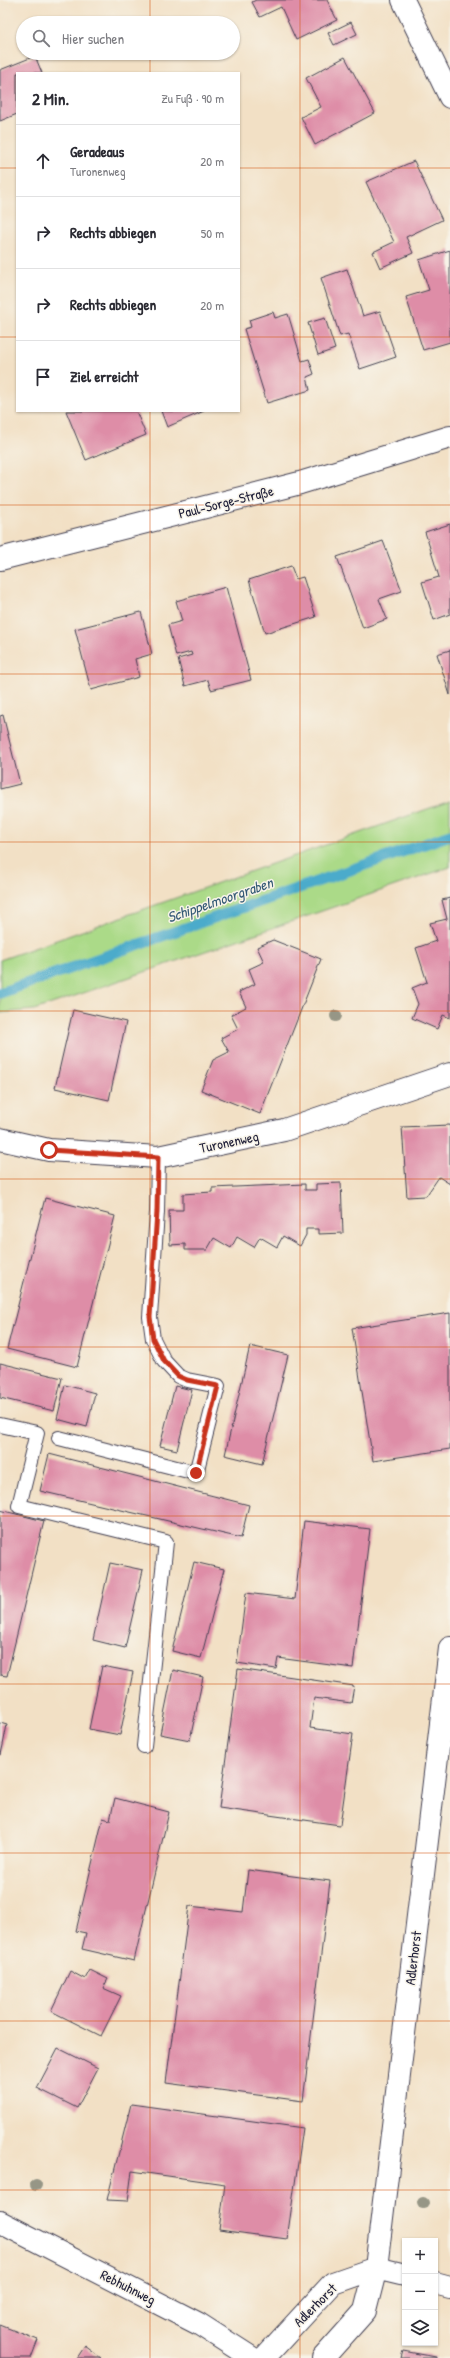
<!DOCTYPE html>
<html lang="de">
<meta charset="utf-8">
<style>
:root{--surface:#fff;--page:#f7f7f7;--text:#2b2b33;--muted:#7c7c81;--line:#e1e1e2}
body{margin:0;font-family:"Patrick Hand",sans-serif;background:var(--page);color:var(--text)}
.controls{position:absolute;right:12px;bottom:12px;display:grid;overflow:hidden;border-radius:0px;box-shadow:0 1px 3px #0004}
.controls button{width:36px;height:36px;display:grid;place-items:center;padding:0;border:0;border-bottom:1px solid var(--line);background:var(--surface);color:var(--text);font:20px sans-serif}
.stop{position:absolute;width:12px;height:12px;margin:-9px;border:3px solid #c8321e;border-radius:50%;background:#fff}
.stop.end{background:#c8321e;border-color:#fff;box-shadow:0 1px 4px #0008}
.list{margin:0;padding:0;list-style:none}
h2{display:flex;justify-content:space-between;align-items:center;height:52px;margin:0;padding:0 16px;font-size:17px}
h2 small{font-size:13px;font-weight:400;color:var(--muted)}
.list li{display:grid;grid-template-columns:26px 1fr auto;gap:12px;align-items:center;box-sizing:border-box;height:72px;padding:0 16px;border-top:1px solid var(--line)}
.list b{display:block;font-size:15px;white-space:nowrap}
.list p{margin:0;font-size:13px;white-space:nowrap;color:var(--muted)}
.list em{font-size:13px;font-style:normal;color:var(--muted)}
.icon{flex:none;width:22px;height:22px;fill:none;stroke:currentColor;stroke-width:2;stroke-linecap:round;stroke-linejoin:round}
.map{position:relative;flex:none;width:450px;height:2358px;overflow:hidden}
.search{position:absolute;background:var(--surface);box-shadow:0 1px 3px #0004;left:16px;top:16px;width:224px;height:44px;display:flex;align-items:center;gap:10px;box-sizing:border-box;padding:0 14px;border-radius:22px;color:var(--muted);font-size:15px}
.panel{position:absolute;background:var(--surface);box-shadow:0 1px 3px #0004;left:16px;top:72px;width:224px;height:340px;border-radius:0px}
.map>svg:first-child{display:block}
</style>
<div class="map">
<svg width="450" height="2358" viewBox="0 0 450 2358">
<rect width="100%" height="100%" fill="#f7f3e8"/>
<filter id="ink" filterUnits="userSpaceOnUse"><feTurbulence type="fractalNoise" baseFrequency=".025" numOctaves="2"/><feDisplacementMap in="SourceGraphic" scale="8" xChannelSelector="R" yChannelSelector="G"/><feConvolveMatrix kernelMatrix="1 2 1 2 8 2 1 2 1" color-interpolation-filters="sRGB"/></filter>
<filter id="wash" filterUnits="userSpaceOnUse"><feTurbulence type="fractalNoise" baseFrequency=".012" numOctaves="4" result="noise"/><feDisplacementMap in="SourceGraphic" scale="16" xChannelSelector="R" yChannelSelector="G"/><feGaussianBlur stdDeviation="0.9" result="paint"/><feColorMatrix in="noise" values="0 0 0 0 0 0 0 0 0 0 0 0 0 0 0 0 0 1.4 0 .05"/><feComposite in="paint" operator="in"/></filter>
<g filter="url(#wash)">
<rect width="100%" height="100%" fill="#f2e0c5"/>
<path fill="#abda88" stroke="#667e62" d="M450 801V867L34 1010 0 1013V960Z"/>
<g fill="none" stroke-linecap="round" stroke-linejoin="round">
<path stroke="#4cabcb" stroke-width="11" d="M0 993 450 835"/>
</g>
<g id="blocks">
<path fill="#de8da7" d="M256 0H327L337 20 296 40 281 7 260 17 252 2Z
M351 22 357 34 334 45 328 33Z
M35 56 42 73H17V114L0 121V70Z
M345 57 375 113 315 145 301 117 321 107 306 78Z
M414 161 442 220 406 237 413 253 380 268 373 252 394 242 366 182Z
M450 250V342L423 350 406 297 429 290 419 260Z
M347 269 363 316 380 311 396 357 360 369 348 334 340 336 321 278Z
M273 312 275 318 288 314 302 361 309 359 314 374 307 377 310 390 267 403 244 329 251 327 249 320Z
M325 318 335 349 318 355 308 323Z
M66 411H136L146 435 86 460Z
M161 411H204L167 427Z
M450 524V614L434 620 422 582 439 577 425 532Z
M383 541 402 591 379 599 387 619 363 628 337 557Z
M291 566 296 579 303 577 316 617 265 633 249 580Z
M226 587 251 680 211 690 208 680 185 686 178 659 192 655 191 652 176 656 168 625 182 621 176 601Z
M141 612 152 654 135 659 139 677 91 690 75 629Z
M450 650V695L437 654Z
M3 715 20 784 0 789V716Z
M450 898V1018L443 1015 437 1029 412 1018 418 1004 412 988 427 982 416 948 436 941 430 923 447 919 442 900Z
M273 940 321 959 260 1114 201 1090 213 1060 229 1052 221 1038 238 1029 231 1015 246 1007 239 992 255 984 249 969 264 962 257 947Z
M73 1010 126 1022 109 1100 55 1088Z
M450 1125V1184L439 1177 426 1196 407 1197 402 1127Z
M341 1183 343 1233 318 1234V1229H306V1235L300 1246 283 1236 277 1247 260 1237 254 1247 237 1237 231 1248 214 1238 207 1250H185V1244L170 1245 169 1210H183V1194L212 1192V1188L305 1184V1190H316V1184Z
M45 1198 115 1216 77 1367 7 1349Z
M450 1313V1449L373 1461 352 1328Z
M250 1346 288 1355 262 1464 225 1455Z
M0 1363 62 1378 54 1411 0 1398Z
M65 1385 95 1393 87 1427 57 1419Z
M175 1386 192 1390 177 1450 160 1446Z
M49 1454 249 1505 241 1538 40 1491Z
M0 1510 44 1521 7 1676 0 1675Z
M304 1521 370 1529 353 1668 278 1658 276 1669 237 1663 246 1593 295 1599Z
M194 1562 224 1569 201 1658 172 1651Z
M110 1563 143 1570 125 1648 93 1640Z
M102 1666 133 1672 120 1735 89 1729Z
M238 1669 354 1686 351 1703 314 1698 310 1728 353 1734 340 1825 219 1808Z
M173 1670 203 1677 190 1740 160 1734Z
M0 1723 7 1725 1 1755H0Z
M115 1798 169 1812 134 1961 82 1949 86 1933 76 1931 103 1818 110 1820Z
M248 1870 330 1881 303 2101 166 2083 189 1906 243 1912Z
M90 1970 108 1979 103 1988 121 1996 101 2036 51 2011 70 1971 85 1979Z
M58 2048 98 2068 77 2108 37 2088Z
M131 2104 303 2128 287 2239 219 2230 225 2184 132 2171 128 2201 107 2200Z
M0 2325 38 2340 31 2358H0Z
M85 2346 101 2358H77Z
M403 2351 436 2357V2358H401Z"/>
</g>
</g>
<g filter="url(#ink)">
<use href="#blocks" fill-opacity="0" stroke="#413e50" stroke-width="1"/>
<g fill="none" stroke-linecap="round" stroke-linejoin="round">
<defs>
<path id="lane" d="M0 1425 37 1433 19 1506 166 1542 144 1746
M59 1438 196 1473 218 1386 187 1380 178 1376 164 1361 153 1339 150 1317 157 1212 158 1157"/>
<path id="street" d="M403 0 450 97
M0 1139 49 1150 158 1157 284 1130 450 1074
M0 2222 199 2324 252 2358
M376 2268 405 2275
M435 2283 450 2287
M264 2358 333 2283 376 2268
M323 2358 365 2311 376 2268 450 1648"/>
<path id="secondary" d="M0 559 300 483 450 437"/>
</defs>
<use href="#lane" stroke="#413e50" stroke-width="16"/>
<use href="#street" stroke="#413e50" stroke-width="24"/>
<use href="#secondary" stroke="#413e50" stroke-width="24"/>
<use href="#lane" stroke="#fff" stroke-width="14"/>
<use href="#street" stroke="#fff" stroke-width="22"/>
<use href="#secondary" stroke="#fff" stroke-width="22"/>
</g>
<g fill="#969686">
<circle cx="336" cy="1016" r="6"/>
<circle cx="36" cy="2185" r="6"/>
<circle cx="423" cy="2203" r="6"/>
</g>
</g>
<g fill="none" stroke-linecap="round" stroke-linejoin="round" filter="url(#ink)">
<path stroke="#c8321e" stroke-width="5" d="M49 1150 158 1157 157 1212 150 1317 153 1339 164 1361 178 1376 187 1380 218 1386 196 1473"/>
</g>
<path fill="none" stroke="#d45411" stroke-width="1" stroke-opacity="0.55" d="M150 0V23M300 0V2358M150 53V73M0 168H17M239 168H450M0 337H17M239 337H450M150 411V2358M0 505H450M0 674H450M0 842H450M0 1011H450M0 1179H450M0 1347H450M0 1516H450M0 1684H450M0 1853H450M0 2021H450M0 2190H450"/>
<g text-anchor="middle" stroke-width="3" stroke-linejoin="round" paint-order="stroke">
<g font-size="14" fill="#22223b" stroke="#f7f3e8">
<text transform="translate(226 502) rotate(-14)" y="5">Paul-Sorge-Straße</text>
<text transform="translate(229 1142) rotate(-12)" y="5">Turonenweg</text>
<text transform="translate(413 1958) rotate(-83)" y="5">Adlerhorst</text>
<text transform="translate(128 2287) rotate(27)" y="5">Rebhuhnweg</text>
<text transform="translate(315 2305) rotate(-45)" y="5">Adlerhorst</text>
</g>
<g font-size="15" font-style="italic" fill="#335975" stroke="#f7f3e8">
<text transform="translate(220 900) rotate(-19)" y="5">Schippelmoorgraben</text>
</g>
</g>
</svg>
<div class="controls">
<button>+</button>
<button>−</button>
<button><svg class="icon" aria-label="layers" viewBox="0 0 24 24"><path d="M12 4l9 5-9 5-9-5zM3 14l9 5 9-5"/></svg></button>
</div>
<div class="stop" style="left:49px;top:1150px"></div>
<div class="stop end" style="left:196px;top:1473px"></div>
<div class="search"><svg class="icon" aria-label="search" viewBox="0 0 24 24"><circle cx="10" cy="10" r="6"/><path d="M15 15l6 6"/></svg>Hier suchen</div>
<section class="panel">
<h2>2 Min.<small>Zu Fuß · 90 m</small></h2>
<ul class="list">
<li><svg class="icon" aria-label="ahead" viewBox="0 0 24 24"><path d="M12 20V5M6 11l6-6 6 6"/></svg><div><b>Geradeaus</b><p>Turonenweg</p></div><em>20 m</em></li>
<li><svg class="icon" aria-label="right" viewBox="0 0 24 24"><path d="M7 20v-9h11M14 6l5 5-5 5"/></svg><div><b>Rechts abbiegen</b></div><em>50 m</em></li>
<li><svg class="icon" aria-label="right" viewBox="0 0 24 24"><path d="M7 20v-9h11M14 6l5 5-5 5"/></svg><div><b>Rechts abbiegen</b></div><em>20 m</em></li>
<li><svg class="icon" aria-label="arrive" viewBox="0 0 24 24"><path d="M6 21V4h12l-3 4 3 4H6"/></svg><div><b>Ziel erreicht</b></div></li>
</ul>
</section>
</div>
